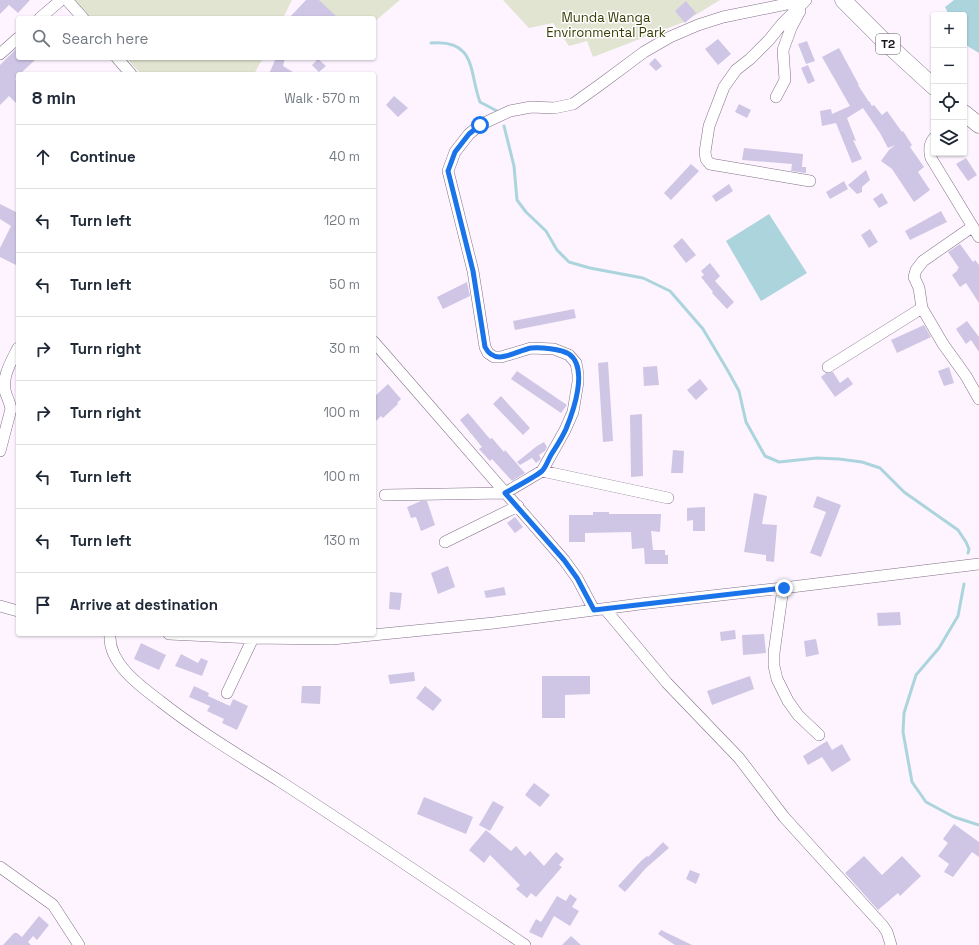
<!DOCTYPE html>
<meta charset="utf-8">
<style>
:root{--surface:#fff;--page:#f2f2f3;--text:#1f2937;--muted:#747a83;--line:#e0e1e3}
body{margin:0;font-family:"Space Grotesk",sans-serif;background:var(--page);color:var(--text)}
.controls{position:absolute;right:12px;top:12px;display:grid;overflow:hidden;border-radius:4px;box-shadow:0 1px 3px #0004}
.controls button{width:36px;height:36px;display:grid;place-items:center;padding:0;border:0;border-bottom:1px solid var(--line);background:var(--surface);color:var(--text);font:20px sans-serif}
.stop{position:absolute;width:12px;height:12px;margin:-9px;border:3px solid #1a73e8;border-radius:50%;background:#fff}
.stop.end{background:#1a73e8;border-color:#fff;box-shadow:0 1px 4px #0008}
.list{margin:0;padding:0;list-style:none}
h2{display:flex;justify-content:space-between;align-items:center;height:52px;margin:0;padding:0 16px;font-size:17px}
h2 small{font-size:13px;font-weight:400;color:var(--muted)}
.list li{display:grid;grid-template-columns:26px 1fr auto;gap:12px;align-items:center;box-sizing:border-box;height:64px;padding:0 16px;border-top:1px solid var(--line)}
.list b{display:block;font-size:15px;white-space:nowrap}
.list em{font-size:13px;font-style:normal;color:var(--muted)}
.icon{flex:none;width:22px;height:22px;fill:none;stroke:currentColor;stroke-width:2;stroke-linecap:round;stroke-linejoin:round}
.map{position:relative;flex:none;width:979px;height:945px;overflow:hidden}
.search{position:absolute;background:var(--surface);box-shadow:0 1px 3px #0004;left:16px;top:16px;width:360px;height:44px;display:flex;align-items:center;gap:10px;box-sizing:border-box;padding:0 14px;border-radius:4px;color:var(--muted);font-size:15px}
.panel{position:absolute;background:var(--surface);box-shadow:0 1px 3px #0004;left:16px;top:72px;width:360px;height:564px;border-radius:4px}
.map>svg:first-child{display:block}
</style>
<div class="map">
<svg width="979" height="945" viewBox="0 0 979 945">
<rect width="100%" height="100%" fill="#fdf4ff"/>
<path fill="#e1e4d0" d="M73 0H292L283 18H90Z
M319 0H400L374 22V18H335Z
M503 0H720L684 22 593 57 587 41 569 46 553 23 529 28Z
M126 58H263L254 74H141Z"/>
<path fill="#acd4dd" d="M954 0H979V53L964 44V15H949L945 7Z
M769 214 807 273 761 301 726 241Z"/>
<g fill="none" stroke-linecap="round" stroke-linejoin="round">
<path stroke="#acd4dd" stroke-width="3" d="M431 43C477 39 469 73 480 102L497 111
M504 126 514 166 517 200 526 212 546 231 557 250 569 262 590 268 643 278 670 291 703 329 728 371 739 391 746 422 765 456 779 462 817 458 839 459 862 462 880 468 904 492 958 530 966 542 969 549 968 553
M964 584 958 616 939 648 916 675 904 713 903 732 912 782 926 802 954 817 979 825"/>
</g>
<path fill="#cfc6e5" d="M0 0H30L18 13 9 5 0 14Z
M306 0H319L338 18H289Z
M686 1 696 13 685 23 675 11Z
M718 39 731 54 718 65 705 49Z
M807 41 815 61 806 64 798 44Z
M18 47V58H37L20 74H18V76L15 79 18 82V105L9 96 0 105V65Z
M839 48 859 85H858L869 102H871L870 103 872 106 874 105 882 115 887 111 902 132 903 131 912 145 910 147 924 167 918 172 930 190 914 202 892 169 881 161 889 150 895 145 888 148 880 133 863 108 847 118 856 141 853 140 862 159 852 163 836 123 822 126 820 111 831 109 832 114 850 106 822 57Z
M276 58H285L283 66 296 74H269Z
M655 58 662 66 656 71 649 64Z
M318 59 326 66 319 72 312 65Z
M808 65 815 81 808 84 801 68Z
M394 96 408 108 398 117 386 105Z
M739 104 751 110 747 118 735 112Z
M744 148 803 154 802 167H806V173L791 171 792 164 742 160Z
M966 158 977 175 968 181 956 164Z
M691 164 699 171 671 200 664 193Z
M866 170 870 180 862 187V192L857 194 848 185Z
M844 181 848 189 830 199 826 192Z
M729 184 733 191 716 202 712 196Z
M882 193 888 203 879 208 873 199Z
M0 204 18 213V261L16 265 0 257V248L11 226 0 219Z
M941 211 947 222 910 240 905 231Z
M870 229 878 242 869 248 861 235Z
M682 238 696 255 686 263 673 246Z
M960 244 973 262 975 260 979 265V303L966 283 960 287 952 275 958 270 957 269 959 268 948 252Z
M710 263 720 276 715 281 734 302 727 309 712 293 713 292 701 277 704 275 701 271Z
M467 282 470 296 443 309 437 297Z
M574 309 576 318 515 330 513 321Z
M967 321 979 337V352L971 340 966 344 956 329Z
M924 325 931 337 897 353 891 340Z
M608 362 613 441 603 442 598 363Z
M657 366 659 385 644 386 643 367Z
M949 367 954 383 944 386 938 371Z
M517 371 567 405 561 413 511 379Z
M833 372 840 383 848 377 853 384 835 397 821 377 826 373Z
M700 379 708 389 696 400 687 390Z
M388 384 401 399 397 403 398 404 383 418 381 416 374 423V397Z
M501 396 530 428 523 435 493 404Z
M468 413 490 439 492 438 504 452 505 450 525 473 512 481 492 459 490 461 479 449 482 447 460 420Z
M642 414 643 476 631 477 630 415Z
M544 442 547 447 545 451 539 455 541 459 536 463 532 458 520 465 517 462 537 446Z
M673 450 684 451 683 473H671Z
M754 493 767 496 762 524 777 525 774 562 766 561V555L744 552Z
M817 496 841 505 821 557 810 553 826 512 813 507Z
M421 501H427L435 525 421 531 416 517 411 518 407 507Z
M705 507V531H693V520L687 521V508Z
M593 512H609V514H661L660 532 651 531 653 550H665V555H668V564H645L644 548 632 549 631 532 585 533V542H569V515H593Z
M515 517 523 527 515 533 507 523Z
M448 566 455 587 438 594 431 573Z
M504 587 506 595 486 598 484 591Z
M390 592 402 593 400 610 389 609Z
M900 612 901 625 878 626 877 613Z
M735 630 736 639 721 641 720 632Z
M764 634 766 653 743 655 742 635Z
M816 639 819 654 806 657 804 641Z
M141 643 166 655 159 670 134 659Z
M181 654 198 663 201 658 208 661 202 676 175 666Z
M414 672 415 681 390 684 388 675Z
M542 676H590V694L565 695V718H542Z
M750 676 754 689 712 705 707 691Z
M194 686 209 693 208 696 230 706 233 699 248 706 237 730 222 723 224 719 207 711 210 706 189 697Z
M302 686H321L320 704 301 703Z
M425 686 442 700 433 711 416 698Z
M827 741 832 750 842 744 851 760 832 772 822 757 808 765 803 756Z
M534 783 550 795 540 807 525 795Z
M424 797 473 817 466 834 417 814Z
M493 801 504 807 490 831 479 825Z
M954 824 979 842V857L972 852 953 877 944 872 949 864 938 856 948 843 943 839Z
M486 830 511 851 516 846 525 856 530 851 544 866 556 852 564 859 559 865 562 867 536 897 531 893 527 898 516 889 520 885 490 855 484 863 469 850Z
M663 842 669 848 646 868 625 892 618 886 641 861 647 856 648 857Z
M864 856 882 875 902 856 921 876 900 896 898 893 878 910 845 873Z
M690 870 700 874 696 884 686 879Z
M570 894 577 899 572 907 579 911 570 926 554 916 542 938 529 932 536 919 541 922 557 896 566 901Z
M39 916 49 925 37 940 33 936 28 942 31 945H3L14 933H17L22 937Z
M661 930 692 945H675L658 934Z
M571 936 581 945H562Z"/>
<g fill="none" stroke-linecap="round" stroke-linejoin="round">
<defs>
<path id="minor" d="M67 0 83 18
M806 0 782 24 769 40 750 59 736 70 724 87 709 126 705 152 706 159 710 164 810 181
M40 18 61 0
M0 54 18 38
M117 58 131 74
M776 97 785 80 783 50 791 28 800 11
M934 138C929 144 929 151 931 158L979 237
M972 227 923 261 916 270 914 277 919 288 922 308 943 344 966 376 979 399
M374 342 564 560 577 578 594 610
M828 367 922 308
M0 451 11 409C10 403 8 399 6 394 1 377 11 362 18 348
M542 471 668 498
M385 495 505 493 542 471 565 430 573 412 578 382V374L576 363 569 355 554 349 531 348 501 357H494L488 353 485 347 473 271 448 171 455 152 469 134 480 125 510 111 531 107 554 108 573 104 601 84 644 52 670 37 698 25 723 17 806 0
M445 542 518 506
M783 588 774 653V666L777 679 788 701 798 715 819 735
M0 606 18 611
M605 609 667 683 739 758 784 817 883 926 887 932 891 945
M110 634C109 648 116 661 126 672 136 683 148 692 160 701 198 731 240 756 281 782 363 835 444 890 525 945
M169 634 253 638 332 639 494 623 640 604 783 588 979 564
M227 693 253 638
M0 867 53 905 79 945"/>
<path id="highway" d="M843 0 886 43 934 87
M964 113 979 125"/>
</defs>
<use href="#minor" stroke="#837088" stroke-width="12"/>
<use href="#highway" stroke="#837088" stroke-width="17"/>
<use href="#minor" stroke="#fff" stroke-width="11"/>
<use href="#highway" stroke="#fff" stroke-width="16"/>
</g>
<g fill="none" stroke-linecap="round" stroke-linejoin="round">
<path stroke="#1a73e8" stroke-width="5" d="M480 125 469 134 455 152 448 171 473 271 485 347C495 367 515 351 531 348 540 347 561 349 569 354 589 368 573 412 566 429 562 438 556 447 551 455 548 460 546 467 542 471 535 477 514 488 505 493L564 560 577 578 594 610 784 588"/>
</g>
<g text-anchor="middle" stroke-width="3" stroke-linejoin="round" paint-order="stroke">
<rect fill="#fff" stroke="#5f5a61" stroke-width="1" x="876" y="34" width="24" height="20" rx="3"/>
<g font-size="12" font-weight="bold" fill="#1b141d">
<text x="888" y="48">T2</text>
</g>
<g font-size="13" fill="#383b02" stroke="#fff">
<text x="606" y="22">Munda Wanga<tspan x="606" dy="15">Environmental Park</tspan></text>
</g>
</g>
</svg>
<div class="controls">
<button>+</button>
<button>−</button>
<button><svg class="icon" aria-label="locate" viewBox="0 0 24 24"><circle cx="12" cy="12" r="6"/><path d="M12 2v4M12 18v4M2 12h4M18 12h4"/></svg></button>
<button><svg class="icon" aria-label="layers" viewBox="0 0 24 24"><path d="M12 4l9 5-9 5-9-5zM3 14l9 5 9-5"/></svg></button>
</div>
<div class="stop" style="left:480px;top:125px"></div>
<div class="stop end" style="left:784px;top:588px"></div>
<div class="search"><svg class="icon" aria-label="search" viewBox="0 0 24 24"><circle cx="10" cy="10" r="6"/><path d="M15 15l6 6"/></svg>Search here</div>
<section class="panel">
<h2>8 min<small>Walk · 570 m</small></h2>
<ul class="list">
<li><svg class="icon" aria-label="ahead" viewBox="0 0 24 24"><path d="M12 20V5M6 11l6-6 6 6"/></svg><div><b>Continue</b></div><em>40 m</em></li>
<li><svg class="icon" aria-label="left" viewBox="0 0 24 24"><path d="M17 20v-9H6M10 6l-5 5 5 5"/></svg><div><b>Turn left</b></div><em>120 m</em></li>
<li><svg class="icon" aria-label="left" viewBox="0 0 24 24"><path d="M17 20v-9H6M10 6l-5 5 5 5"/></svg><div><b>Turn left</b></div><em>50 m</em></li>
<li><svg class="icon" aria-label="right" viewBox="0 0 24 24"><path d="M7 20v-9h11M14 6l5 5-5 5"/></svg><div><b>Turn right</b></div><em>30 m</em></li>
<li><svg class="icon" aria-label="right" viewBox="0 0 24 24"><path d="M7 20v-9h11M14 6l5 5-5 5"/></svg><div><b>Turn right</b></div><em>100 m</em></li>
<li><svg class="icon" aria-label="left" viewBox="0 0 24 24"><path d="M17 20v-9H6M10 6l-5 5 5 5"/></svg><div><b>Turn left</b></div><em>100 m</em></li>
<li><svg class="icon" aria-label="left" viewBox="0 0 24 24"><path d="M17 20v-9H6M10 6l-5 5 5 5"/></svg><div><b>Turn left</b></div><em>130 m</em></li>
<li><svg class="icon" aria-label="arrive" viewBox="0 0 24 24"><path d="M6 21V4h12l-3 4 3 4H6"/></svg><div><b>Arrive at destination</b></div></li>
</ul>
</section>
</div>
